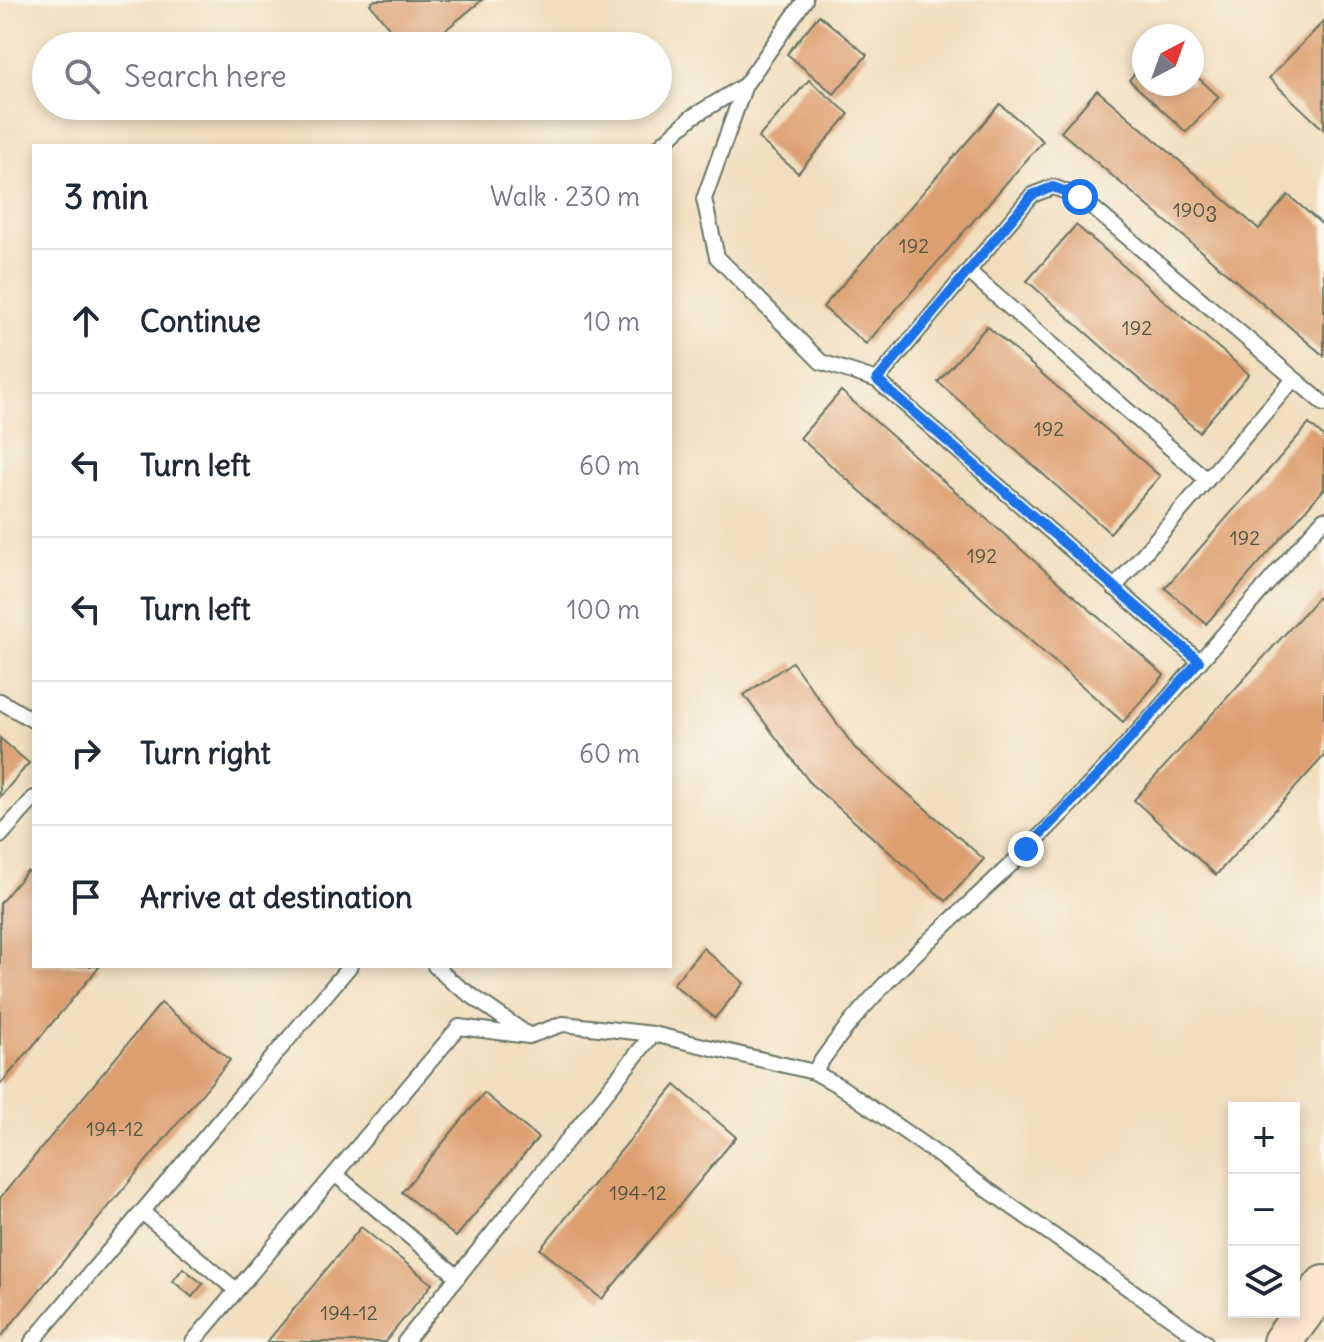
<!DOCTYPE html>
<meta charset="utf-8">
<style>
:root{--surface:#fff;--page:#f6f6f7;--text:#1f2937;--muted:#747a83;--line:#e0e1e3}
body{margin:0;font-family:Delius,"Noto Sans Georgian",sans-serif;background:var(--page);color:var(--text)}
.controls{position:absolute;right:24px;bottom:24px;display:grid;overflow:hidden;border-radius:0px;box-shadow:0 4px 12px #0003}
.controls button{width:72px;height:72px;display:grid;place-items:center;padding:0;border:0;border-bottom:2px solid var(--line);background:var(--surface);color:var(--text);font:40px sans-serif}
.compass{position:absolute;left:1132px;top:24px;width:72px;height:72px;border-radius:50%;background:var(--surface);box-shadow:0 4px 12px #0003;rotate:41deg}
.stop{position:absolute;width:24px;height:24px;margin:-18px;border:6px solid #1a73e8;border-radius:50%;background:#fff}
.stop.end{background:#1a73e8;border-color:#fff;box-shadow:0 2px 8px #0008}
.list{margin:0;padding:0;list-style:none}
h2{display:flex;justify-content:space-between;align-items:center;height:104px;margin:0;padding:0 32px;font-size:34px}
h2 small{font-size:26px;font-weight:400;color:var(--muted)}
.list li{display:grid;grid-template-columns:52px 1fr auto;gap:24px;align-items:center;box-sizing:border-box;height:144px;padding:0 32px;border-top:2px solid var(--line)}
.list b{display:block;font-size:30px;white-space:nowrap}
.list em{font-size:26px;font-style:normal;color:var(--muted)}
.icon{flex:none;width:44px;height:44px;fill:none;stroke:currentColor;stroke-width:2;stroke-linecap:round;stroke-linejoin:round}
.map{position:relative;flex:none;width:1324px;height:1342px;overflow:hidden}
.search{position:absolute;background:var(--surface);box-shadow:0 4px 12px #0003;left:32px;top:32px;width:640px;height:88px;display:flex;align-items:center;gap:20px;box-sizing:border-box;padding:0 28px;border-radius:44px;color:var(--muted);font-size:30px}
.panel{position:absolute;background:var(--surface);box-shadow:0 4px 12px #0003;left:32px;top:144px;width:640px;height:824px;border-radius:0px}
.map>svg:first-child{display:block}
</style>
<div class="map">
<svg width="1324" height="1342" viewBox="0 0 1324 1342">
<rect width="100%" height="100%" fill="#fbf7ec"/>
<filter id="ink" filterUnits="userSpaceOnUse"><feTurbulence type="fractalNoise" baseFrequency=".0125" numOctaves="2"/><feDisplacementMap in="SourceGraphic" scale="16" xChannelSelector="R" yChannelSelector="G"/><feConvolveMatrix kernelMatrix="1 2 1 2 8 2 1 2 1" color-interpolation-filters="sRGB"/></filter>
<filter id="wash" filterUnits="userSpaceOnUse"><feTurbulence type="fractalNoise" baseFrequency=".006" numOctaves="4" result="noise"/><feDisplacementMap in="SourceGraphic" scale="32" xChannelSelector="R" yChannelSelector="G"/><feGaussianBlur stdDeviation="1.8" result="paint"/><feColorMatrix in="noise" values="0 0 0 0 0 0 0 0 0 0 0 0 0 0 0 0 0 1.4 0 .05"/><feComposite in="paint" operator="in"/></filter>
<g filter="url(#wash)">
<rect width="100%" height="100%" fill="#f1debe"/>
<g id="blocks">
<path fill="#dd9f6f" d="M375 0H482L426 46H404L370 4Z
M819 15 867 55 834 94 787 54Z
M1324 21V130L1269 78Z
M1144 63V84H1192V72L1219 97 1186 132 1129 80Z
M809 80 849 114 798 173 758 138Z
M1097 90 1259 229 1288 195 1324 226V356L1061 132Z
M1000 104 1043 141 866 344 823 307Z
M1076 225 1249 374 1199 432 1027 281Z
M987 326 1160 476 1110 533 938 382Z
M841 391 1164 675 1123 722 800 438Z
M1309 424 1324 437V489L1206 624 1165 588Z
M1324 591V756L1216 875 1134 800Z
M792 662 855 748 984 859 946 901 811 784 744 695Z
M0 738 29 763 0 797Z
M27 871 34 876V966H100L0 1085V903Z
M703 948 744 983 715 1018 673 984Z
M161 1003 230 1060 0 1338V1198Z
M675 1085 736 1137 602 1299 540 1249Z
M484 1093 538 1138 456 1237 402 1192Z
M361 1227 432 1284 385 1342H267Z
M183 1268 203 1284 192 1297 173 1281Z"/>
</g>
</g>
<g filter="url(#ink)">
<use href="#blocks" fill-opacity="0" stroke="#687564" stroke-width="2"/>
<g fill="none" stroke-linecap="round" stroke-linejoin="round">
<defs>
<path id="service" d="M805 0 745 85 704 199 717 257 821 362 877 380
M660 146 692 117 745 85
M968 271 1207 480
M1114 588 1294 379
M1199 661 877 380 1032 195 1053 187 1080 197 1324 404
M0 701 34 721
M0 836 34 798
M435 966 452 982 528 1035
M814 1072C872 983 953 922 1027 849 1132 745 1226 630 1324 519
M335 1174 458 1277
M142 1212 236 1290
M32 1342 350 966
M193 1342 459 1027 529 1036 563 1024 653 1034 814 1072 841 1087 1205 1342
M405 1342 653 1034"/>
<path id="secondary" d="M1282 1342 1324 1285"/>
</defs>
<use href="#service" stroke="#687564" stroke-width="18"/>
<use href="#secondary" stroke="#687564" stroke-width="42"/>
<use href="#service" stroke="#fff" stroke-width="14"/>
<use href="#secondary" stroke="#fbe5cf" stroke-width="38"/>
</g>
</g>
<g fill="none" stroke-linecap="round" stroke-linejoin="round" filter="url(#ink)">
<path stroke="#1a73e8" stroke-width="10" d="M1026 849 1101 772 1199 661 877 380 1032 195 1053 187 1080 197"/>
</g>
<g text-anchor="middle" stroke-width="8" stroke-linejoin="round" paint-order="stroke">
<g font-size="20" fill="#4e5643">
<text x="1195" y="217">190ვ</text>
<text x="914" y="253">192</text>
<text x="1137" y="335">192</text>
<text x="1049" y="436">192</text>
<text x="1245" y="545">192</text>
<text x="982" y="563">192</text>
<text x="115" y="1136">194-12</text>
<text x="638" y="1200">194-12</text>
<text x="349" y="1320">194-12</text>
</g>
</g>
</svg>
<div class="controls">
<button>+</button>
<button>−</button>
<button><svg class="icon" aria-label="layers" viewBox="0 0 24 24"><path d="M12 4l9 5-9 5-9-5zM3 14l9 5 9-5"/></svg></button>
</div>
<svg class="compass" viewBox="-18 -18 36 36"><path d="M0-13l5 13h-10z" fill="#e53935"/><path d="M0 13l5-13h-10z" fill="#747a83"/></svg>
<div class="stop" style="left:1080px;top:197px"></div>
<div class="stop end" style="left:1026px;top:849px"></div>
<div class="search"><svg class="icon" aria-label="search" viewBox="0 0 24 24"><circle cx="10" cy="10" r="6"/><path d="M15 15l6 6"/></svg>Search here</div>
<section class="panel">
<h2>3 min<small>Walk · 230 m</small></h2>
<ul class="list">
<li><svg class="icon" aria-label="ahead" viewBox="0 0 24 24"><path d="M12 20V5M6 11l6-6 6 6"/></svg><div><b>Continue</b></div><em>10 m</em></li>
<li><svg class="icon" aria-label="left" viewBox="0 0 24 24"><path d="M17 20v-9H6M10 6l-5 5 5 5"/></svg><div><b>Turn left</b></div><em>60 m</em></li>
<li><svg class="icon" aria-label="left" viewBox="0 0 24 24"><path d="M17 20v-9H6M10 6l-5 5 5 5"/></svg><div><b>Turn left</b></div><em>100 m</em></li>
<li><svg class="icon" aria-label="right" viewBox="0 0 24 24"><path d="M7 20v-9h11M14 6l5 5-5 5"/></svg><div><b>Turn right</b></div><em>60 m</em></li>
<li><svg class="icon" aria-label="arrive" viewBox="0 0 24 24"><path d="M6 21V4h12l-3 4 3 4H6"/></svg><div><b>Arrive at destination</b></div></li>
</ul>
</section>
</div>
